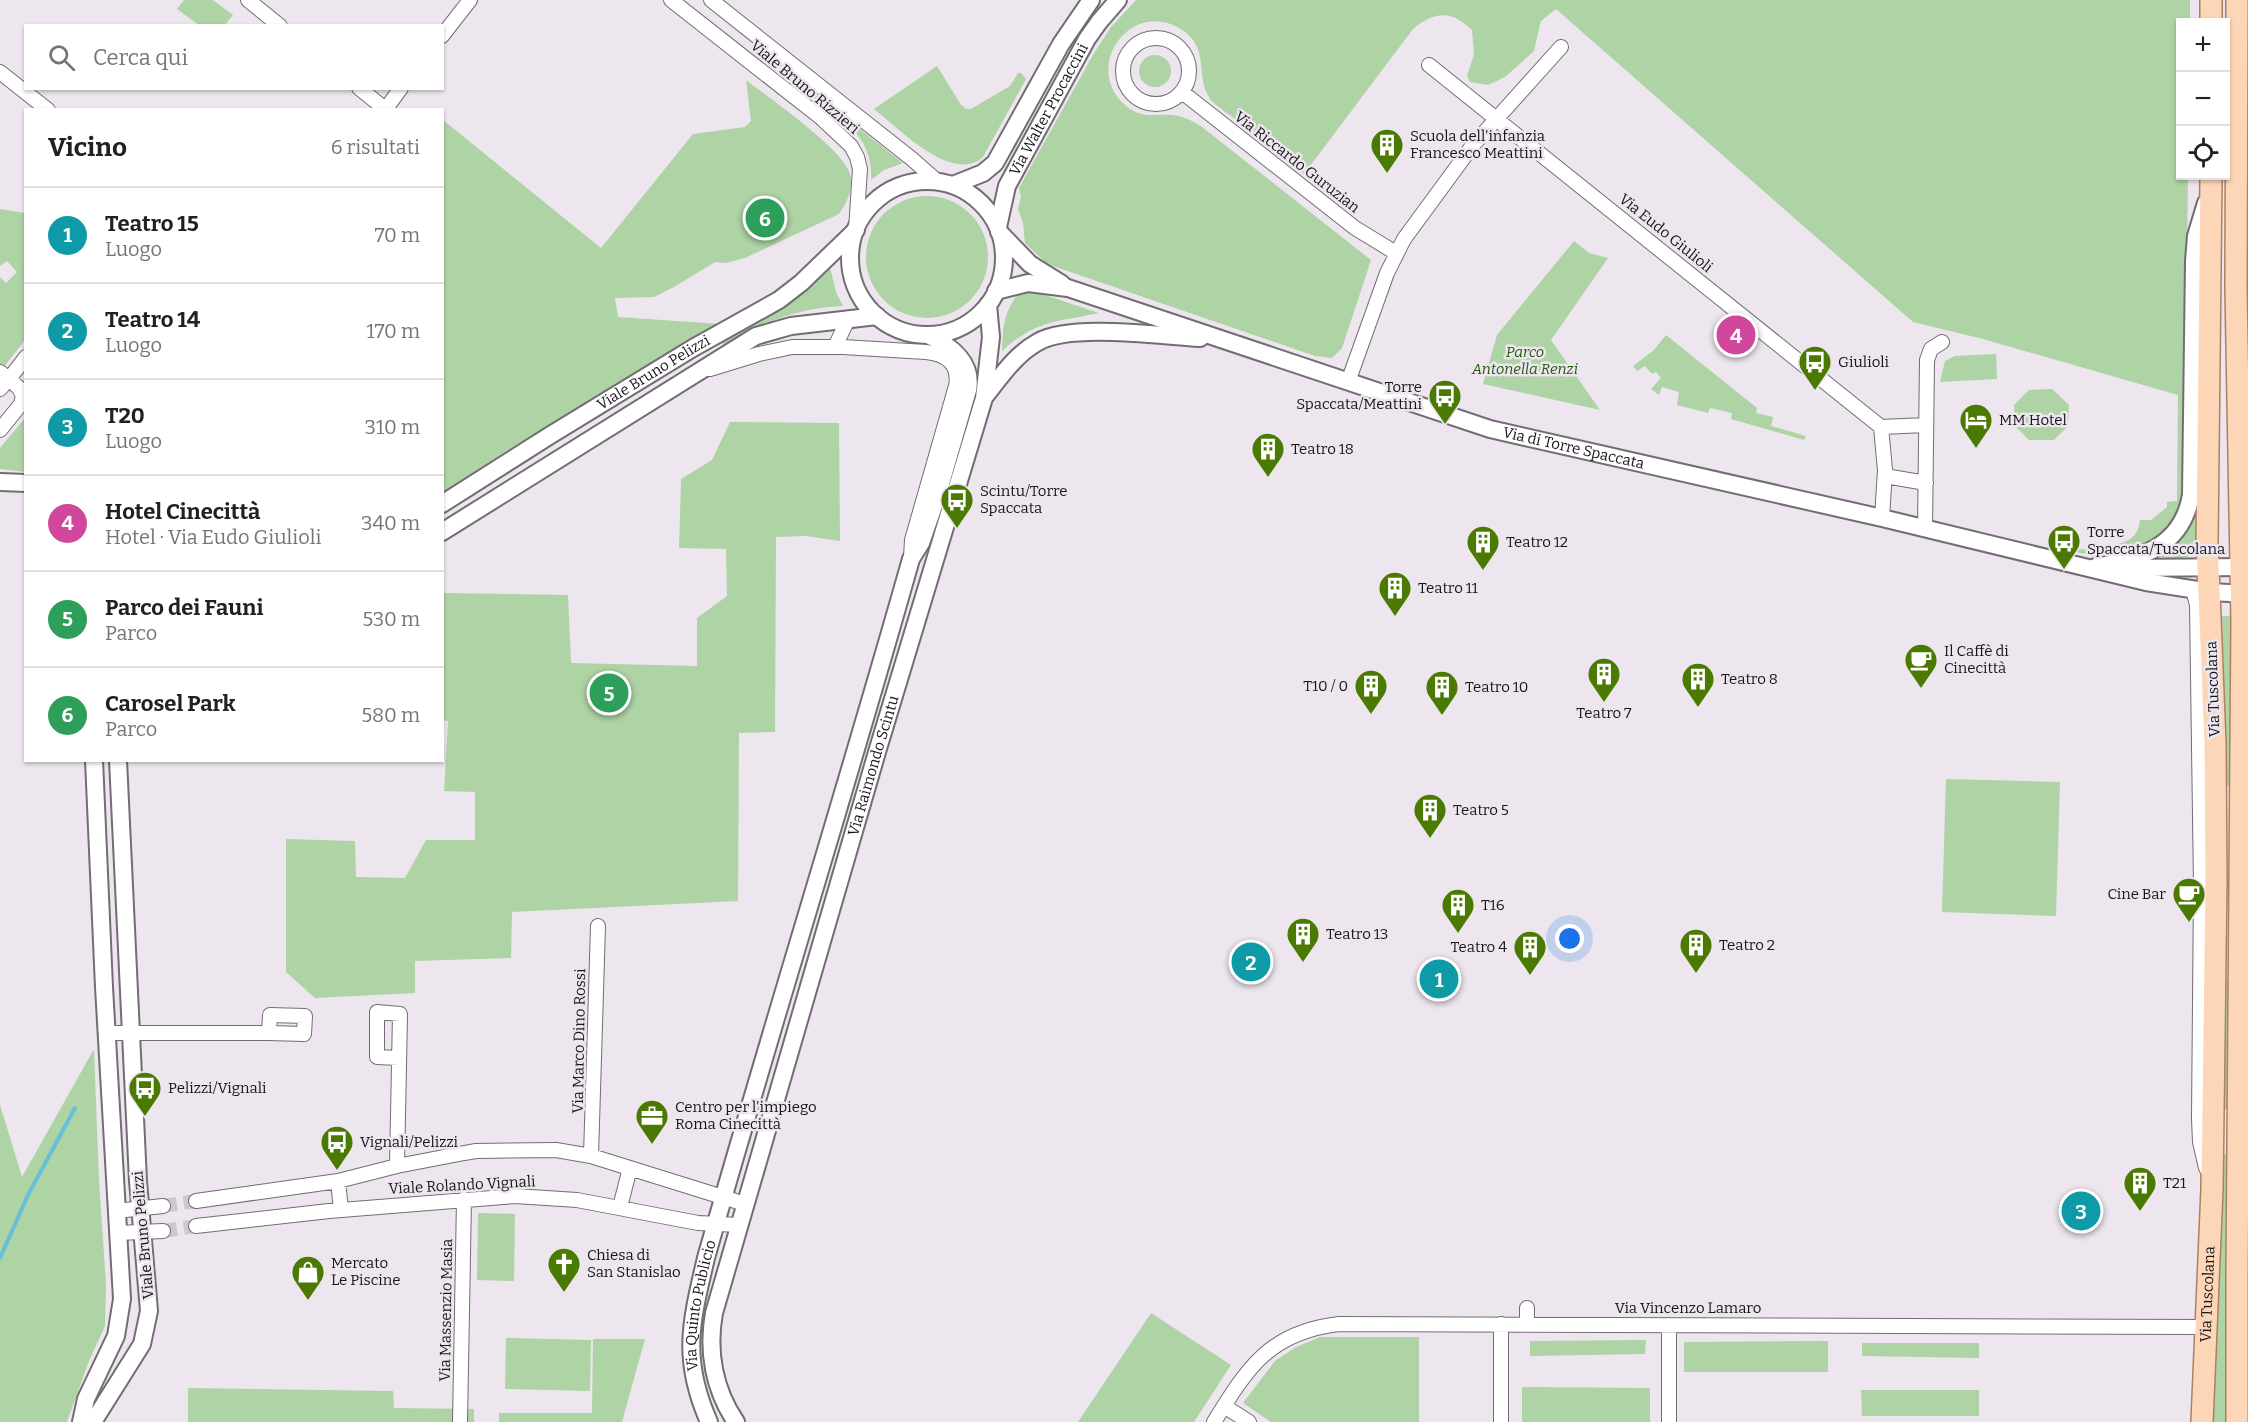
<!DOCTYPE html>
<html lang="it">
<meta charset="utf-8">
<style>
:root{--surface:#fff;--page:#f6f6f6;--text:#202124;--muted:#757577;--line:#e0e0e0;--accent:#0f766e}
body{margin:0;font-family:Bitter,serif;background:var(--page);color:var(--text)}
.controls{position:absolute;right:18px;top:18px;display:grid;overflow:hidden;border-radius:0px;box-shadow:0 2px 4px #0004}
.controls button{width:54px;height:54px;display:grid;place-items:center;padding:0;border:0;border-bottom:2px solid var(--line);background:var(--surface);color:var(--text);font:30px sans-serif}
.you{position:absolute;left:1570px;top:939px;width:21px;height:21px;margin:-15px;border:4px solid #fff;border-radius:50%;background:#1a73e8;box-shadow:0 0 0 9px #1a73e833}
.badge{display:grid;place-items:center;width:39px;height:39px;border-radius:50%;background:var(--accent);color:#fff;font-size:20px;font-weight:700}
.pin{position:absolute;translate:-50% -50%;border:3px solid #fff;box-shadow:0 2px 6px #0006}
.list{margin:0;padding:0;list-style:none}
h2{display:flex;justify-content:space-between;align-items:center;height:78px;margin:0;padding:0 24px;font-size:26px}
h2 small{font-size:20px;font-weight:400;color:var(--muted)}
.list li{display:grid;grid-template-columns:39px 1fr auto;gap:18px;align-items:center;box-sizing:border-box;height:96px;padding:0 24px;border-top:2px solid var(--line)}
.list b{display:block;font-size:22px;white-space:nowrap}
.list p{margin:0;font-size:20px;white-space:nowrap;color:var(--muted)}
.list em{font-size:20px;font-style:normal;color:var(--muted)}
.icon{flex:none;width:33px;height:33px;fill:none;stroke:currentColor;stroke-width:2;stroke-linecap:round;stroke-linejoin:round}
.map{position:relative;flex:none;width:2248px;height:1422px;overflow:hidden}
.search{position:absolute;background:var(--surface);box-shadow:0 2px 4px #0004;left:24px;top:24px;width:420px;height:66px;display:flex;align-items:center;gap:15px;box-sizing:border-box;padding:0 21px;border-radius:0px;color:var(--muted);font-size:22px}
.panel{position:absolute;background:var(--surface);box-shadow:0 2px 4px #0004;left:24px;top:108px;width:420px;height:654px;border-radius:0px}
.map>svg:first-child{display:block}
</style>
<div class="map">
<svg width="2248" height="1422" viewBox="0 0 2248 1422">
<rect width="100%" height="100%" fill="#ede6ee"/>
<path fill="#aed3a4" d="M184 0H213L233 15 225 25H199L177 9Z
M1136 0H2190V22H2180V176H2188L2184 493C2174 531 2152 552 2112 556 2094 557 2073 551 2056 548L2115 551 2114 545C2130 541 2138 537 2140 520H2151L2167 507V502L2177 501 2178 395 1983 339 1913 322 1556 9 1541 21 1534 51 1505 77 1488 85 1470 82 1467 76 1474 54 1472 30C1451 10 1435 11 1413 29L1304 174C1281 156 1258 138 1236 120 1228 113 1217 107 1211 100 1193 77 1213 48 1179 28 1130 0 1082 67 1125 105 1140 119 1155 114 1172 115 1183 116 1193 121 1202 127L1371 260 1342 348 1332 358 1315 356 1053 266 1044 261 1025 243 1023 223 1018 209 1021 197 1019 188 1094 53 1111 27Z
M1139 71a16 16 0 1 1 32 0a16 16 0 1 1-32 0Z
M937 66 961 105 966 109H971L1010 86 1018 73H1021L1026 79 983 157C953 185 897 127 874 109Z
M746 80C769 98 844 150 850 174 854 189 847 202 839 214L745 258 726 263 715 262 674 287 654 297 615 298 618 317 720 324 443 492V120L601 248 693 134 745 127 751 121Z
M812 93H814L903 163 884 170 871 180C874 138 843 119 812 97L811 95Z
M866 257a61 61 0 1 1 122 0a61 61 0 1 1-122 0Z
M0 209 25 213V340L4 367 0 364V277L6 283 17 272 7 261 0 266Z
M1574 241 1589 253 1608 258 1551 340 1600 410 1483 384 1497 335Z
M829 263 836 292 843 306C797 308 764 322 726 346L723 345V342L784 308 803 293Z
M1029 292 1039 293 1099 313C1057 322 1036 320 1002 351 1003 328 1003 315 1017 295Z
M1666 335 1757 408 1756 413 1773 417 1771 426 1806 436 1804 440 1731 419 1732 413 1710 408 1708 413 1677 405 1679 392 1662 387 1659 395 1651 389 1661 378 1656 372 1652 374 1645 366 1637 371 1633 366 1654 350Z
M1996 354 1997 379 1940 382 1945 361 1955 356Z
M2052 389 2069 405 2068 426 2054 440H2029L2015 426 2014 405 2029 390Z
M25 418V472L0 469V448Z
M730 422 839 423 840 541 806 536 776 537 775 732 739 733 738 901 512 912 511 958 415 961V993L315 998 286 972V839L355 841 356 877 405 878 426 840H475V792L444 791 448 721 442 720 443 593 568 595 571 663 697 666V618L727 596 726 549 679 548 681 479 712 460Z
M2196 506 2195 551C2187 562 2171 558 2159 557L2158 555Z
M2222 616H2233L2232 785 2227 786Z
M1946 779 2060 782 2056 916 1942 912Z
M2227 979 2230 980 2228 1109H2224L2225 989Z
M94 1049 99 1180 106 1284 105 1326 89 1361 67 1422H0V1105L22 1177Z
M2223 1154H2228L2225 1422H2212Z
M478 1213 515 1214 514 1281 477 1280Z
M1151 1313 1231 1365 1194 1422H1078Z
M1320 1337H1419V1422H1271L1243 1403 1275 1361 1296 1347Z
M506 1338 591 1340 590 1391 505 1389Z
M593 1339H645L622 1422H499V1413H592Z
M1646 1340 1645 1354 1530 1356V1341Z
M1828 1341V1372H1684V1342Z
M1862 1343H1979V1358L1862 1356Z
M1522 1387 1650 1388V1422H1522Z
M188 1388 393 1391 394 1408 474 1409V1422H188Z
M1861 1390H1979V1416H1862Z"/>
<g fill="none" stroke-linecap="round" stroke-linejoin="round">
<path stroke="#66c0d8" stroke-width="4" d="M0 1258 28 1195 75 1108"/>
<path stroke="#cdc7ce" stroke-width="14" stroke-dasharray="14 7" stroke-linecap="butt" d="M163 1206 196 1201
M163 1231 196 1226"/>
<defs>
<path id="minor" d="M248 0 280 26
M671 0 820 117 851 146 857 157 860 169 856 230
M711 0 912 159 937 181
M442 36 470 0
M1123 71a33 33 0 1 1 66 0a33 33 0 1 1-66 0Z
M1429 65 1881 427
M0 72 48 110
M359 88 385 109
M1182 92 1355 228 1396 253
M385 110 401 88
M835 347 848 319
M710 369 759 354 792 347H843L926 352C946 354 960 364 956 386L912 540 911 558
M0 372 9 379 26 357
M1348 382 1387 273 1404 239 1473 145 1561 47
M0 389 9 379 19 388 23 396 21 404 0 430
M1881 427 1885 470 1882 518
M1881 427 1926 425
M1885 476 1926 483
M1925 529 1927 360 1931 349 1942 342
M2193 590 2197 605 2201 886 2199 1119 2200 1142 2206 1168
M270 1015 305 1016 304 1034 269 1033Z
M107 1033H269
M591 1156 598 926
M397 1166 400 1014 377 1012V1057L399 1058
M338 1181 341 1210
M196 1201 338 1181 397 1166 459 1154 476 1151 556 1150 591 1156 745 1204
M620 1207 630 1168
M116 1211 163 1206
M196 1226 329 1211 515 1196 577 1200 698 1223 739 1225
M118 1233 163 1231
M1527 1324V1308
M1224 1406 1249 1422
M460 1422 464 1199
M1214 1422C1248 1367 1270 1332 1339 1324L2205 1327
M1501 1422V1324
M1669 1422V1325"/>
<g id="tertiary">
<circle cx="927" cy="258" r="77"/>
<path d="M953 185 983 173 995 163 1061 44 1091 0"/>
<path id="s1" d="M998 227 1007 186 1087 39 1099 22 1118 0"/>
<path d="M999 232 1030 264 1062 284"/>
<path id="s2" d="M996 291 1028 283 1068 288 1490 429 1882 518 2146 582 2210 592 2248 594"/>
<path d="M986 395C1002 375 1016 354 1038 342 1071 323 1160 336 1200 338"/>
<path d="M0 482 26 483"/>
<path id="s3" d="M442 504 549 436 693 348 779 300 801 283 856 230"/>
<path d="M442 532 756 336 791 326 877 316"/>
<path d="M2095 567C2140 558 2182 548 2191 495L2194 261 2196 236 2206 203"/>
<path d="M2122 568 2248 567"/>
<path d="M81 1422 86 1399 116 1336 122 1299 104 987 94 760"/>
<path d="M93 1422 142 1344 149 1311 138 1181 118 760"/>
<path id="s4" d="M709 1422C681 1359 691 1322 706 1258 772 1025 845 793 911 559L921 543 937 497 968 390C973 362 951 346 928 335"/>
<path id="s5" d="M736 1422C714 1390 707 1351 714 1313L877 752 984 398 991 337 988 305"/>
</g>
<g id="primary">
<path d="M2237 0 2236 289 2242 622 2237 1277V1422"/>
<path d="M2211 22V0"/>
<path id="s6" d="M2202 1422 2212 1189 2216 880 2215 744 2207 542 2211 176"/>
</g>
</defs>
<use href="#minor" stroke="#736c74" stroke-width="16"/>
<use href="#tertiary" stroke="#736c74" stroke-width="20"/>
<use href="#primary" stroke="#ac8161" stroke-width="24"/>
<use href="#minor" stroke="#fff" stroke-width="14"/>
<use href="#tertiary" stroke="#fff" stroke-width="16"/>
<use href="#primary" stroke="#fdd6b8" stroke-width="21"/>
</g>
<defs>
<symbol id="building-pin" viewBox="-11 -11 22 30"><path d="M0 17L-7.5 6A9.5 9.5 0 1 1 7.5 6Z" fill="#4a7a01" stroke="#ede6ee"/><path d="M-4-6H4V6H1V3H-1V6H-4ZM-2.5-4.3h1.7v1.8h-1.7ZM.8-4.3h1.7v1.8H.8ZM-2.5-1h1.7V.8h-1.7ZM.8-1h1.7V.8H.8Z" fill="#fff"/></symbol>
<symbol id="bus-pin" viewBox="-11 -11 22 30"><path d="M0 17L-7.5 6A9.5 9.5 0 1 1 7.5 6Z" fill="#4a7a01" stroke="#ede6ee"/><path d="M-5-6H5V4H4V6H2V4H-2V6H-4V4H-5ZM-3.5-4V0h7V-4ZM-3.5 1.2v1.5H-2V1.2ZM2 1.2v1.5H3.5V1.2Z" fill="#fff"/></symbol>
<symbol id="hotel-pin" viewBox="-11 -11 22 30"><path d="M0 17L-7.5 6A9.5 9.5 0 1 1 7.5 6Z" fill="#4a7a01" stroke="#ede6ee"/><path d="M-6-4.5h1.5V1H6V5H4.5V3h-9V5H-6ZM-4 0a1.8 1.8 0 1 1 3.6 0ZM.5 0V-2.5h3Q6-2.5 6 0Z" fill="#fff"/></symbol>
<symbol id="cafe-pin" viewBox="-11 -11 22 30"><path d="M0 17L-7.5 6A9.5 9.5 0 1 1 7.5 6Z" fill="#4a7a01" stroke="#ede6ee"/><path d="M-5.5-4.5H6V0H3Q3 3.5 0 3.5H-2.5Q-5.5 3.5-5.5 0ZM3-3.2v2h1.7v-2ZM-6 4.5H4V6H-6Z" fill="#fff"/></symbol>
<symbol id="office-pin" viewBox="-11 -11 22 30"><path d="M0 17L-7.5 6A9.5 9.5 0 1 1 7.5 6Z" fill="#4a7a01" stroke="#ede6ee"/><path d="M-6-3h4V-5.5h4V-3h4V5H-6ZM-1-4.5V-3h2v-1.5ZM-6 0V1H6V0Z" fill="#fff"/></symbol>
<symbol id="church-pin" viewBox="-11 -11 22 30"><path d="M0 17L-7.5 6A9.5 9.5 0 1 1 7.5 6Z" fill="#4a7a01" stroke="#ede6ee"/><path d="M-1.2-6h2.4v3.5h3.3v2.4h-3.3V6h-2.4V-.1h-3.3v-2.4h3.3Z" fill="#fff"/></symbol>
<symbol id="shop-pin" viewBox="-11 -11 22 30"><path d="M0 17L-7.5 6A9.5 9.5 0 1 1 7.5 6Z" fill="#4a7a01" stroke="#ede6ee"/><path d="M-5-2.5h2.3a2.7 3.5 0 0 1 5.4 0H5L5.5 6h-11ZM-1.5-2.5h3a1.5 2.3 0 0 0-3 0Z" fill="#fff"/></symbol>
</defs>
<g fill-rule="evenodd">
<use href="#building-pin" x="1368" y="126" width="38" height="52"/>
<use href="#bus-pin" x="1796" y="343" width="38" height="52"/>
<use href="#bus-pin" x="1426" y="377" width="38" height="52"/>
<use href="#hotel-pin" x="1957" y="401" width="38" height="52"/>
<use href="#building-pin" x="1249" y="430" width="38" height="52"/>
<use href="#bus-pin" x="938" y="481" width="38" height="52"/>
<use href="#bus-pin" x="2045" y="522" width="38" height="52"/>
<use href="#building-pin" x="1464" y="523" width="38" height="52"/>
<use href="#building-pin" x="1376" y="569" width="38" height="52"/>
<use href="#cafe-pin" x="1902" y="641" width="38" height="52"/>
<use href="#building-pin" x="1585" y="655" width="38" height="52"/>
<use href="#building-pin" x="1679" y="660" width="38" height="52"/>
<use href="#building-pin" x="1352" y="667" width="38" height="52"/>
<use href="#building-pin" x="1423" y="668" width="38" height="52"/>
<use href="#building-pin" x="1411" y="791" width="38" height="52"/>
<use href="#cafe-pin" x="2170" y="875" width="38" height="52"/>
<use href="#building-pin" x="1439" y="886" width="38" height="52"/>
<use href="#building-pin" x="1284" y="915" width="38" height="52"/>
<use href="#building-pin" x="1677" y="926" width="38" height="52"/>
<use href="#building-pin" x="1511" y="928" width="38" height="52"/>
<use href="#bus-pin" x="126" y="1069" width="38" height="52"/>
<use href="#office-pin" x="633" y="1097" width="38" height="52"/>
<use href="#bus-pin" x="318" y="1123" width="38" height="52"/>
<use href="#building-pin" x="2121" y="1164" width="38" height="52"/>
<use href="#church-pin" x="545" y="1245" width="38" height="52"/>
<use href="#shop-pin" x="289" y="1253" width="38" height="52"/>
</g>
<g text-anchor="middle" stroke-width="5" stroke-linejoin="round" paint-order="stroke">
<g font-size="15" fill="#181518" stroke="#ede6ee">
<text transform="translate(805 87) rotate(40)" y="5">Viale Bruno Rizzieri</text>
<text dy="5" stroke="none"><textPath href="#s1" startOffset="129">Via Walter Procaccini</textPath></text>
<text transform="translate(1297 162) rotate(38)" y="5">Via Riccardo Guruzian</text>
<text transform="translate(1666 233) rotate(39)" y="5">Via Eudo Giulioli</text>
<text dy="5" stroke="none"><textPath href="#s3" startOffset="249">Viale Bruno Pelizzi</textPath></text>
<text dy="5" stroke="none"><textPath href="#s2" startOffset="604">Via di Torre Spaccata</textPath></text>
<text transform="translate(2213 689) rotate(-92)" y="5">Via Tuscolana</text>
<text dy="5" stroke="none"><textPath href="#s5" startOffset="684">Via Raimondo Scintu</textPath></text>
<text transform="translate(579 1041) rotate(-89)" y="5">Via Marco Dino Rossi</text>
<text transform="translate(462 1185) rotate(-3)" y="5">Viale Rolando Vignali</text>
<text transform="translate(143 1235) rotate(-95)" y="5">Viale Bruno Pelizzi</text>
<text dy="5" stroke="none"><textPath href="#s6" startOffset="128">Via Tuscolana</textPath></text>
<text dy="5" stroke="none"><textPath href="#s4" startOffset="120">Via Quinto Publicio</textPath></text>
<text x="1688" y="1313">Via Vincenzo Lamaro</text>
<text transform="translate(446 1310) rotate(-89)" y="5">Via Massenzio Masia</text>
</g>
<g font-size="15" fill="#181518" stroke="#ede6ee" text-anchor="start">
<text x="1410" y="141">Scuola dell'infanzia<tspan x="1410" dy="17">Francesco Meattini</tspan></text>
<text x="1838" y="367">Giulioli</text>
<text x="1422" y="392" text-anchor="end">Torre<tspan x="1422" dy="17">Spaccata/Meattini</tspan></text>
<text x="1999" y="425">MM Hotel</text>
<text x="1291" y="454">Teatro 18</text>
<text x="980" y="496">Scintu/Torre<tspan x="980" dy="17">Spaccata</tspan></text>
<text x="2087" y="537">Torre<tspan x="2087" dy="17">Spaccata/Tuscolana</tspan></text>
<text x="1506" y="547">Teatro 12</text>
<text x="1418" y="593">Teatro 11</text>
<text x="1944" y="656">Il Caffè di<tspan x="1944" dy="17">Cinecittà</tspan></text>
<text x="1721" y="684">Teatro 8</text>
<text x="1348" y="691" text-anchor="end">T10 / 0</text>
<text x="1465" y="692">Teatro 10</text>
<text x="1604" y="718" text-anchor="middle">Teatro 7</text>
<text x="1453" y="815">Teatro 5</text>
<text x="2166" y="899" text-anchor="end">Cine Bar</text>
<text x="1481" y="910">T16</text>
<text x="1326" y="939">Teatro 13</text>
<text x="1719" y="950">Teatro 2</text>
<text x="1507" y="952" text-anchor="end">Teatro 4</text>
<text x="168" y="1093">Pelizzi/Vignali</text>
<text x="675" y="1112">Centro per l'impiego<tspan x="675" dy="17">Roma Cinecittà</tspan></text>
<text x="360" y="1147">Vignali/Pelizzi</text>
<text x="2163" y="1188">T21</text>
<text x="587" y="1260">Chiesa di<tspan x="587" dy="17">San Stanislao</tspan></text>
<text x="331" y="1268">Mercato<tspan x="331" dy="17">Le Piscine</tspan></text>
</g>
<g font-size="15" font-style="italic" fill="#225b0b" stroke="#ede6ee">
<text x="1525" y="357">Parco<tspan x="1525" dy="17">Antonella Renzi</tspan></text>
</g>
</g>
</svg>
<div class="controls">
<button>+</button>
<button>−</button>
<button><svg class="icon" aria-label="locate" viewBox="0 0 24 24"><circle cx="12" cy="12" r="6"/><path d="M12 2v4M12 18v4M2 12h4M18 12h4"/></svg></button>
</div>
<div class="you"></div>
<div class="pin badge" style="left:1439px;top:979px;background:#0f9aa8">1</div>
<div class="pin badge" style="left:1251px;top:962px;background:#0f9aa8">2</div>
<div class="pin badge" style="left:2081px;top:1211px;background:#0f9aa8">3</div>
<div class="pin badge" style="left:1736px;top:335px;background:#d1479c">4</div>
<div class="pin badge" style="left:609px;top:693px;background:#2e9e5b">5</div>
<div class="pin badge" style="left:765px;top:218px;background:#2e9e5b">6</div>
<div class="search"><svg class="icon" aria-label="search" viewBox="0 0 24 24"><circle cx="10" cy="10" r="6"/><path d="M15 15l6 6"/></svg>Cerca qui</div>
<section class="panel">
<h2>Vicino<small>6 risultati</small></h2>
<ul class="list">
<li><span class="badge" style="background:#0f9aa8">1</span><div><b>Teatro 15</b><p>Luogo</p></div><em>70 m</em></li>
<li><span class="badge" style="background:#0f9aa8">2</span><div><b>Teatro 14</b><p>Luogo</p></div><em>170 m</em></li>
<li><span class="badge" style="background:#0f9aa8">3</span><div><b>T20</b><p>Luogo</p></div><em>310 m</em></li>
<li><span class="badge" style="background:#d1479c">4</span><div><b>Hotel Cinecittà</b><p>Hotel · Via Eudo Giulioli</p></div><em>340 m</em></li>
<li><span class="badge" style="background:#2e9e5b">5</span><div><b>Parco dei Fauni</b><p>Parco</p></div><em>530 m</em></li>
<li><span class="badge" style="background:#2e9e5b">6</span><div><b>Carosel Park</b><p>Parco</p></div><em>580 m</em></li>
</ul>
</section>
</div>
